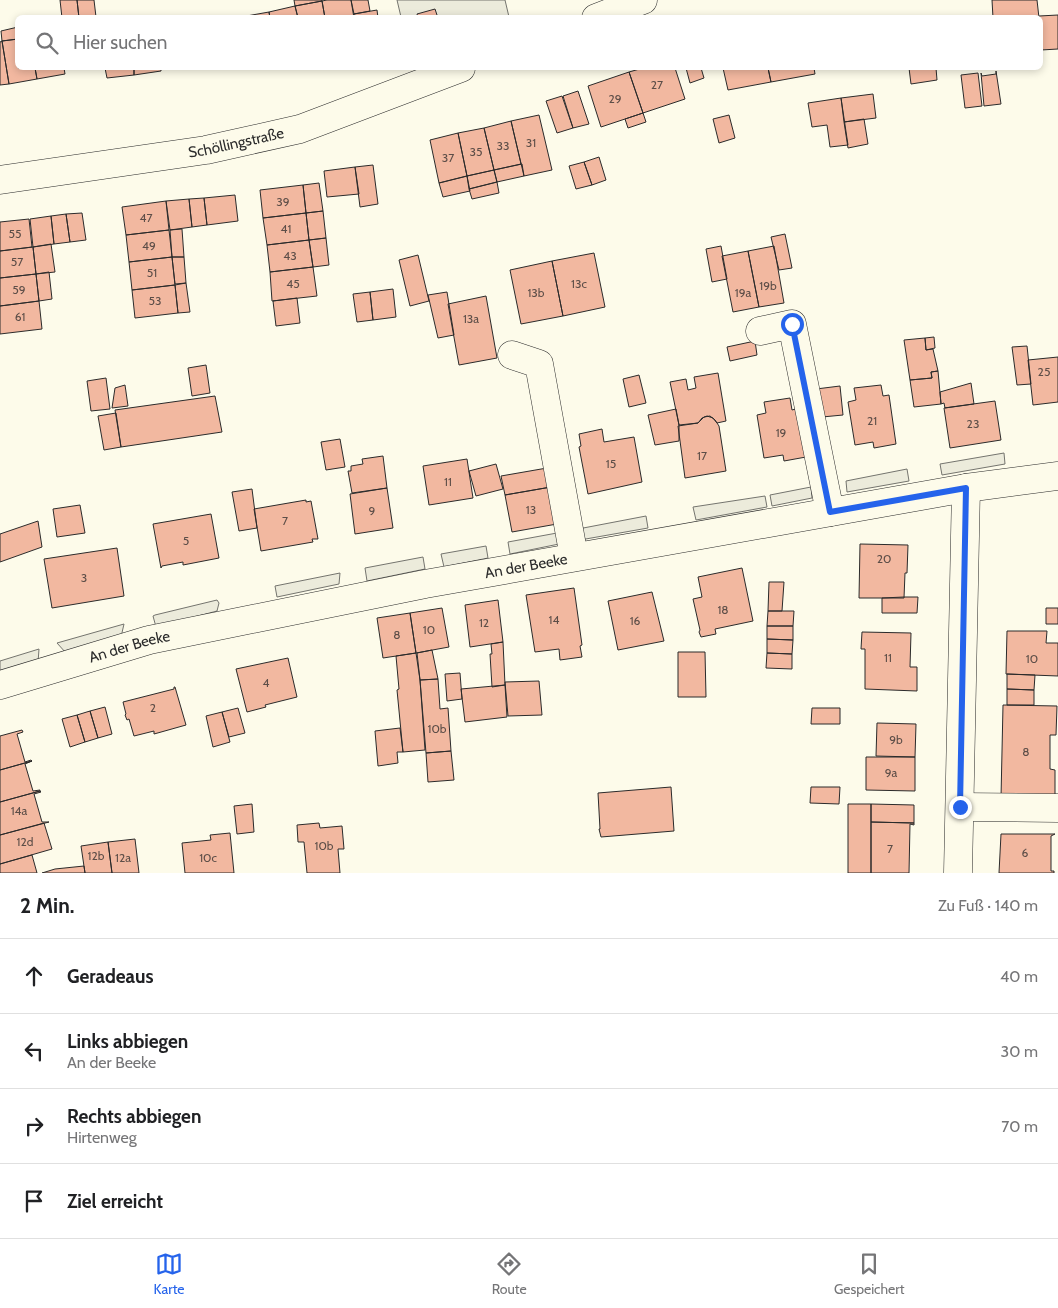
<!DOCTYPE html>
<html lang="de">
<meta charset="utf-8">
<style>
:root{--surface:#fff;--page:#f6f6f6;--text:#202124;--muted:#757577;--line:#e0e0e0;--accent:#2563eb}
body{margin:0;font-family:Cabin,sans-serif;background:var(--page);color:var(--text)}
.stop{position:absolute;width:15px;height:15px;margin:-11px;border:4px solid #2563eb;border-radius:50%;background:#fff}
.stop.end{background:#2563eb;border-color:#fff;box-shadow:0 1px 5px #0008}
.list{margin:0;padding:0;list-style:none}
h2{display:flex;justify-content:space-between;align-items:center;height:65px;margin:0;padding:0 20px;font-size:21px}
h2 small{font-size:16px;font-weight:400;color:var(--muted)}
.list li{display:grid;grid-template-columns:32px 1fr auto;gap:15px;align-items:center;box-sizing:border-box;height:75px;padding:0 20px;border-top:1px solid var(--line)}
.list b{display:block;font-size:19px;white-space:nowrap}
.list p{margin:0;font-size:16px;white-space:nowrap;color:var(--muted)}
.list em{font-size:16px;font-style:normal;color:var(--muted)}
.icon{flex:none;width:28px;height:28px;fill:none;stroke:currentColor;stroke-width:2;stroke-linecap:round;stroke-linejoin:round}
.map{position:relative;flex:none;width:1058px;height:873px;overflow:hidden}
.search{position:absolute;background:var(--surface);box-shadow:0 2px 8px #0003;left:15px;right:15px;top:15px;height:55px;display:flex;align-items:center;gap:12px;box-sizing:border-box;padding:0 18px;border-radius:8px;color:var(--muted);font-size:19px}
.sheet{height:365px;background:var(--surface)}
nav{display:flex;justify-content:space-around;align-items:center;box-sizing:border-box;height:70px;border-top:1px solid var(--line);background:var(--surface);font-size:14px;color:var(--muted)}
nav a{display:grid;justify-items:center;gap:2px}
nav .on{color:var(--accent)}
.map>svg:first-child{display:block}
</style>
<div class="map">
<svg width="1058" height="873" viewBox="0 0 1058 873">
<rect width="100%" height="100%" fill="#fdfbea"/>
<path fill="#ecebdb" stroke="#74746e" d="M397 0H505L509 17H401Z
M1004 453 1005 464 942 475 940 464Z
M907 469 909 481 847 492 846 481Z
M811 487 812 498 772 506 770 495Z
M765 496 767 507 696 520 693 507Z
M646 516 648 528 580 540 578 529Z
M557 533 559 544 510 554 508 542Z
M486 546 488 558 444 567 441 554Z
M423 557 425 569 367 581 365 568Z
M340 573 339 584 277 597 275 586Z
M217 600 219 603 217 611 156 627 153 616 155 615Z
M124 624 121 637 66 653 57 643Z
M39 649 38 663 0 674V661Z"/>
<path fill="#f2b8a0" stroke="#2b2b2b" d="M60 0H77L79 18H62Z
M77 0H94L96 17 79 18Z
M294 0H322V1L295 6Z
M327 0H351L354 18H325L322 1Z
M351 0H368L370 11 354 14Z
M992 0H1037L1039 18H993Z
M322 1 325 18H298L295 6Z
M295 6 298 18H270L269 12Z
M435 9 438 18H418L417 14Z
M377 10 378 18H354V14Z
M269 12 270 18H242L241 17Z
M1058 15V49L1041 50 1040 18 1039 16Z
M18 27V39L2 41 1 31Z
M18 39V68H35L37 79 9 84 2 41Z
M2 41 9 84 0 85V42Z
M35 68H64L65 74 37 79Z
M105 68H134V75L107 78Z
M134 68H161V71L134 75Z
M643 68H675L685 99 643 113 629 72Z
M686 68H701L704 78 690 83Z
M723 68H768L771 82 728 90Z
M768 68H814L815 74 771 82Z
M909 68H936L937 80 911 84Z
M996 71 1001 104 984 106 981 73 982 76 996 74Z
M629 72 643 113 601 127 588 86Z
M978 73 982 106 965 108 961 75Z
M578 91 589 124 573 128 563 96Z
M873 94 876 118 844 122 841 98Z
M562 96 573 128 557 133 546 101Z
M841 98 848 145 830 147 827 125 812 127 808 103Z
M643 113 646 122 628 128 625 119Z
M539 115 552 170 524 176 511 121Z
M729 115 735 138 719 143 713 119Z
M864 119 868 144 848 148 844 122Z
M511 121 521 164 494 170 484 128Z
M484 128 494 170 467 176 458 133Z
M458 133 467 176 439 183 430 140Z
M599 157 606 180 592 185 584 162Z
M584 162 592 185 576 189 569 166Z
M522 164 524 176 497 182 494 170Z
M373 165 378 204 360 207 355 167Z
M355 167 359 194 327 197 324 171Z
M494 170 497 182 469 189 467 176Z
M467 176 470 191 443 197 439 183Z
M497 182 499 193 472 199 469 189Z
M319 183 323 211 306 213 303 185Z
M303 185 306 213 263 218 260 190Z
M235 195 238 221 207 225 204 198Z
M204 198 207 225 192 227 189 199Z
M189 199 192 227 170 230 166 201Z
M166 201 169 230 126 235 122 207Z
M323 211 326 238 309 240 306 213Z
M82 213 86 240 70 242 66 214Z
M306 213 309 240 267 245 263 218Z
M66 214 70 242 54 244 51 216Z
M51 216 54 244 33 247 30 219Z
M29 219 32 247 0 251V222Z
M182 229 184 257H172L170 230Z
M169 230 172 257 129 262 126 235Z
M785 234 792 268 779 270 771 237Z
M326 238 329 265 313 267 309 240Z
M309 240 313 267 270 272 267 245Z
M51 244 55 272 36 274 33 247Z
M721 246 727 279 712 282 706 249Z
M774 246 784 303 759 307 748 251Z
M33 247 36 274 0 278V251Z
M748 251 759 307 733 312 722 256Z
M594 253 605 307 563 316 552 261Z
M418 255 429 301 410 306 399 260Z
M172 257 175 285 132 290 129 262Z
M172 257H184L186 283 175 284Z
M552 261 563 316 521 324 510 270Z
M313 267 317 296 272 301 270 272Z
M49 272 52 299 39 301 36 274Z
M36 274 39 301 0 306V278Z
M186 283 190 312 178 313 175 285Z
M175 285 178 313 135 318 132 290Z
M393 289 396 317 373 320 370 292Z
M370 292 373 320 357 322 353 294Z
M447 292 454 335 438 338 428 295Z
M486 296 497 358 459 365 448 304Z
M297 298 300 323 276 326 273 301Z
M39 301 42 329 0 334V306Z
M934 337 935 348 926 350 925 338Z
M925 338 926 350 933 349 938 371 931 372 932 378 910 380 904 340Z
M755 341 757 355 730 361 727 347Z
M1027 346 1031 384 1017 385 1012 347Z
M1058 357V402L1033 405 1028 360Z
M206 365 210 393 192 396 188 368Z
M938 371 941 404 914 407 910 380 932 378 931 372Z
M718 373 726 421 717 423 713 418 707 416 702 418 698 423 679 425 670 382 686 379 688 390 696 388 694 377Z
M639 375 646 403 629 407 623 379Z
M106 378 110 409 91 411 87 381Z
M971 383 974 404 945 408 944 403 941 404 940 392Z
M125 385 128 406 112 408 115 388Z
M881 385 883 396 889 395 896 444 874 448 873 442 855 445 848 402 856 400 854 388Z
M840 386 843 415 822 417 816 389Z
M215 396 222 432 121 447 115 410Z
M790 398 792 410 799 408 806 457 784 461 783 455 764 458 757 415 766 413 764 402Z
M995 401 1001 440 950 448 944 408Z
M676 409 679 425V441L655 445 648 415Z
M116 413 121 447 104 450 98 416Z
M710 416 715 420 719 426 726 471 685 478 678 426 698 423 704 417Z
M602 429 604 442 634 437 642 482 588 494 579 447 581 446 579 434Z
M340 439 345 467 326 470 321 442Z
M383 456 387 488 352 493 348 471H351V466L363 464 362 459Z
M467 459 473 498 429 505 423 466Z
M496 464 503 489 476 496 469 471Z
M547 468 551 487 505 495 501 476Z
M551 487 557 524 512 532 505 495Z
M387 488 393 528 355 534 350 494Z
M252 489 257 528 239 531 232 492Z
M306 500V502L311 501 318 539H312L313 542 261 551 254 509Z
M80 505 85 533 57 537 53 509Z
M211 514 219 558 183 565V562L162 566 161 568 153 524Z
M38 521 42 547 0 562V534Z
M860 544 908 545 907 573H905L904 598H859Z
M117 548 124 596 52 608 44 559Z
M742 568 753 621 715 629 716 634 701 637 699 632 700 630 693 599 702 597 698 577Z
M769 582H784L782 611H768Z
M574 588 582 645 580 646 582 657 560 660 559 649 535 652 526 595Z
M652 592 664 641 618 650 608 601Z
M904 597H918L917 613H882V598Z
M498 600 503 642 470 647 465 605Z
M442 608 449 647 416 653 410 613Z
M1046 608H1058V624H1046Z
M768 611H794L793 626H767Z
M410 613 416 653 383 658 377 618Z
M767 626H793V640L767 639Z
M1007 631H1047L1046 643H1058V676L1006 674Z
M862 632 911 633 910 667H917V691L865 689V649H861Z
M767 639 793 640 792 654 767 653Z
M503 642 505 685 492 687 490 654H492L491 644Z
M432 650 438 679 420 680 417 653Z
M678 652H705L706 697H678Z
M416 653 420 680 425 750 403 752 397 690 399 689 396 656Z
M767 653 792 654V669L766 668Z
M288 658 297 697 265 705 266 707 247 712 236 669Z
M460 673 462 699 447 701 445 674Z
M1007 674 1035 675 1034 690 1007 689Z
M438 679 440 709 448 708 451 751 426 753 420 680Z
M539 681 542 715 508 716 505 682Z
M505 685 507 717 465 722 461 689Z
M174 687H175L186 725 154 734V731L134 736 129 719 127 720 125 715 126 714 123 702 174 689Z
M1007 689 1034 690V705H1007Z
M1003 705 1057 706 1056 735H1050V769L1055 770V799L1001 798Z
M105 707 112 734 98 738 90 711Z
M238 708 245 733 229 737 222 712Z
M812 708H840V724H811Z
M90 711 98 738 85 742 77 715Z
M222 712 230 742 213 747 206 716Z
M77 715 85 742 70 747 62 719Z
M877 723 916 724 915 757 876 756Z
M400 728 403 752H397L398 763 378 766 375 731Z
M22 730 23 732 17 734 25 762 31 760 32 761 0 770V736Z
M451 751 454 780 428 782 426 753Z
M866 757H915V791L866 790Z
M32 761 25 764 33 791 40 790V791L0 802V770Z
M671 787 674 831 601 837 599 829H600L598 793Z
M811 787H840L839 804 810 803Z
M40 791 41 792 34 794 42 822H49L0 835V802Z
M252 804 254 832 237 834 234 806Z
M848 804H871V873H848Z
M871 804 914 805V823L871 822Z
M871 822 914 823V825L910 824 909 873H871Z
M44 823 52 849 0 864V835Z
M319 823 320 828 342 826 344 849H338L340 873H307L304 842H298L297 825Z
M230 833 234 873H185L182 843 211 840 210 835Z
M1001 834H1055L1051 836V871H1054V873H999Z
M135 839 139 873H112L108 842Z
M108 842 112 873H85L81 846Z
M32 855 37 873H0V864Z
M84 866 85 873H42L55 869Z"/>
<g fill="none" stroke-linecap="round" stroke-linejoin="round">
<defs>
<g id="minor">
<path d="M596 18 643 0"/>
<path id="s1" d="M0 180 206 150 300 129 461 68"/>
<path d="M760 331 792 324 830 512"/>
<path d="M512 355 539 364 574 557"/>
<path id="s2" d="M0 685 149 640 425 584 966 488 1058 476"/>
<path d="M960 807 1058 808"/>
<path d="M958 873 966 488"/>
</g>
</defs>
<use href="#minor" stroke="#2b2b2b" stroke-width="29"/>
<use href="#minor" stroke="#fdfbea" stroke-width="28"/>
</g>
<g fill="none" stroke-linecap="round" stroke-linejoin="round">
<path stroke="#2563eb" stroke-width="6" d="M792 324 830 512 966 488 960 807"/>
</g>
<g text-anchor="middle" stroke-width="4" stroke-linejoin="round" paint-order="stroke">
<g font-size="12" fill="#5d4e48">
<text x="657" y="89">27</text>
<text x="615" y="103">29</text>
<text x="531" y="147">31</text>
<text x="503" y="150">33</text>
<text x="476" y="156">35</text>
<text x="448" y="162">37</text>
<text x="283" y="206">39</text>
<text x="146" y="222">47</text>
<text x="286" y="233">41</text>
<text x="15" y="238">55</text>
<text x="149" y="250">49</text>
<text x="290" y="260">43</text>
<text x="17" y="266">57</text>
<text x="152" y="277">51</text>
<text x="293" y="288">45</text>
<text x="579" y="288">13c</text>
<text x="768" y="290">19b</text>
<text x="19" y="294">59</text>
<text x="536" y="297">13b</text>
<text x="743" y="297">19a</text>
<text x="155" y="305">53</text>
<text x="20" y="321">61</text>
<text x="471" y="323">13a</text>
<text x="1044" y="376">25</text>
<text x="872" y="425">21</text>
<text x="973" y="428">23</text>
<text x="781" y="437">19</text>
<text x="702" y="460">17</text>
<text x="611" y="468">15</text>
<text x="448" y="486">11</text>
<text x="531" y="514">13</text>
<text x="372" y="515">9</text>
<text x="285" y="525">7</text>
<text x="186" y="545">5</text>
<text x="884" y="563">20</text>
<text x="84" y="582">3</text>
<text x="723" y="614">18</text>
<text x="554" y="624">14</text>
<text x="635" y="625">16</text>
<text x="484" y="627">12</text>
<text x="429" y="634">10</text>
<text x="397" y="639">8</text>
<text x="888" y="662">11</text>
<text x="1032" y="663">10</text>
<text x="266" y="687">4</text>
<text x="153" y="712">2</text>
<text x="437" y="733">10b</text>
<text x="896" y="744">9b</text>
<text x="1026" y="756">8</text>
<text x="891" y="777">9a</text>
<text x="19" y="815">14a</text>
<text x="25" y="846">12d</text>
<text x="324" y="850">10b</text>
<text x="890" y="853">7</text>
<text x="1025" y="857">6</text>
<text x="96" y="860">12b</text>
<text x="123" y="862">12a</text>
<text x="208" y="862">10c</text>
</g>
<g font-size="15" fill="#2b2b2b" stroke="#fdfbea">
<text dy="5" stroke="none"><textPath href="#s1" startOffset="239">Schöllingstraße</textPath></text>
<text dy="5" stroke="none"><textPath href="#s2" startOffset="540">An der Beeke</textPath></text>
<text dy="5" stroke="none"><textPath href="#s2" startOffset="135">An der Beeke</textPath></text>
</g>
</g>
</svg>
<div class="stop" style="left:792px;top:324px"></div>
<div class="stop end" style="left:960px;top:807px"></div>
<div class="search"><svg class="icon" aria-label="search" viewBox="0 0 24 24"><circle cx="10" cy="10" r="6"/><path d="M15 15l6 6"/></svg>Hier suchen</div>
</div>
<section class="sheet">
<h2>2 Min.<small>Zu Fuß · 140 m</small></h2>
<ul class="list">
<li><svg class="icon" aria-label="ahead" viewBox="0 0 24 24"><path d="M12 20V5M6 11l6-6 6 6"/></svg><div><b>Geradeaus</b></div><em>40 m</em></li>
<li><svg class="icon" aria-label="left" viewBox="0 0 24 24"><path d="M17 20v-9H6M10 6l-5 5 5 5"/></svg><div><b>Links abbiegen</b><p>An der Beeke</p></div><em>30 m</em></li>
<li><svg class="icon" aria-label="right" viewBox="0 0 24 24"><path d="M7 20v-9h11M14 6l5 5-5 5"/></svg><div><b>Rechts abbiegen</b><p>Hirtenweg</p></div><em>70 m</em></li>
<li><svg class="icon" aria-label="arrive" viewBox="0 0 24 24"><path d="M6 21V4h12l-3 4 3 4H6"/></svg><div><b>Ziel erreicht</b></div></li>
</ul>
</section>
<nav>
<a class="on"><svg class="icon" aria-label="map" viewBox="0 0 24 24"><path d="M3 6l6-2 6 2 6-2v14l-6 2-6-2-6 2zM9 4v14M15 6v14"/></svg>Karte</a>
<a><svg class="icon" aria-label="directions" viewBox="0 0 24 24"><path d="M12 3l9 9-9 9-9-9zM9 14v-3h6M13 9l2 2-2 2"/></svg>Route</a>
<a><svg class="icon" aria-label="saved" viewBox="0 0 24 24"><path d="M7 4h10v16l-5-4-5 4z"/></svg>Gespeichert</a>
</nav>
